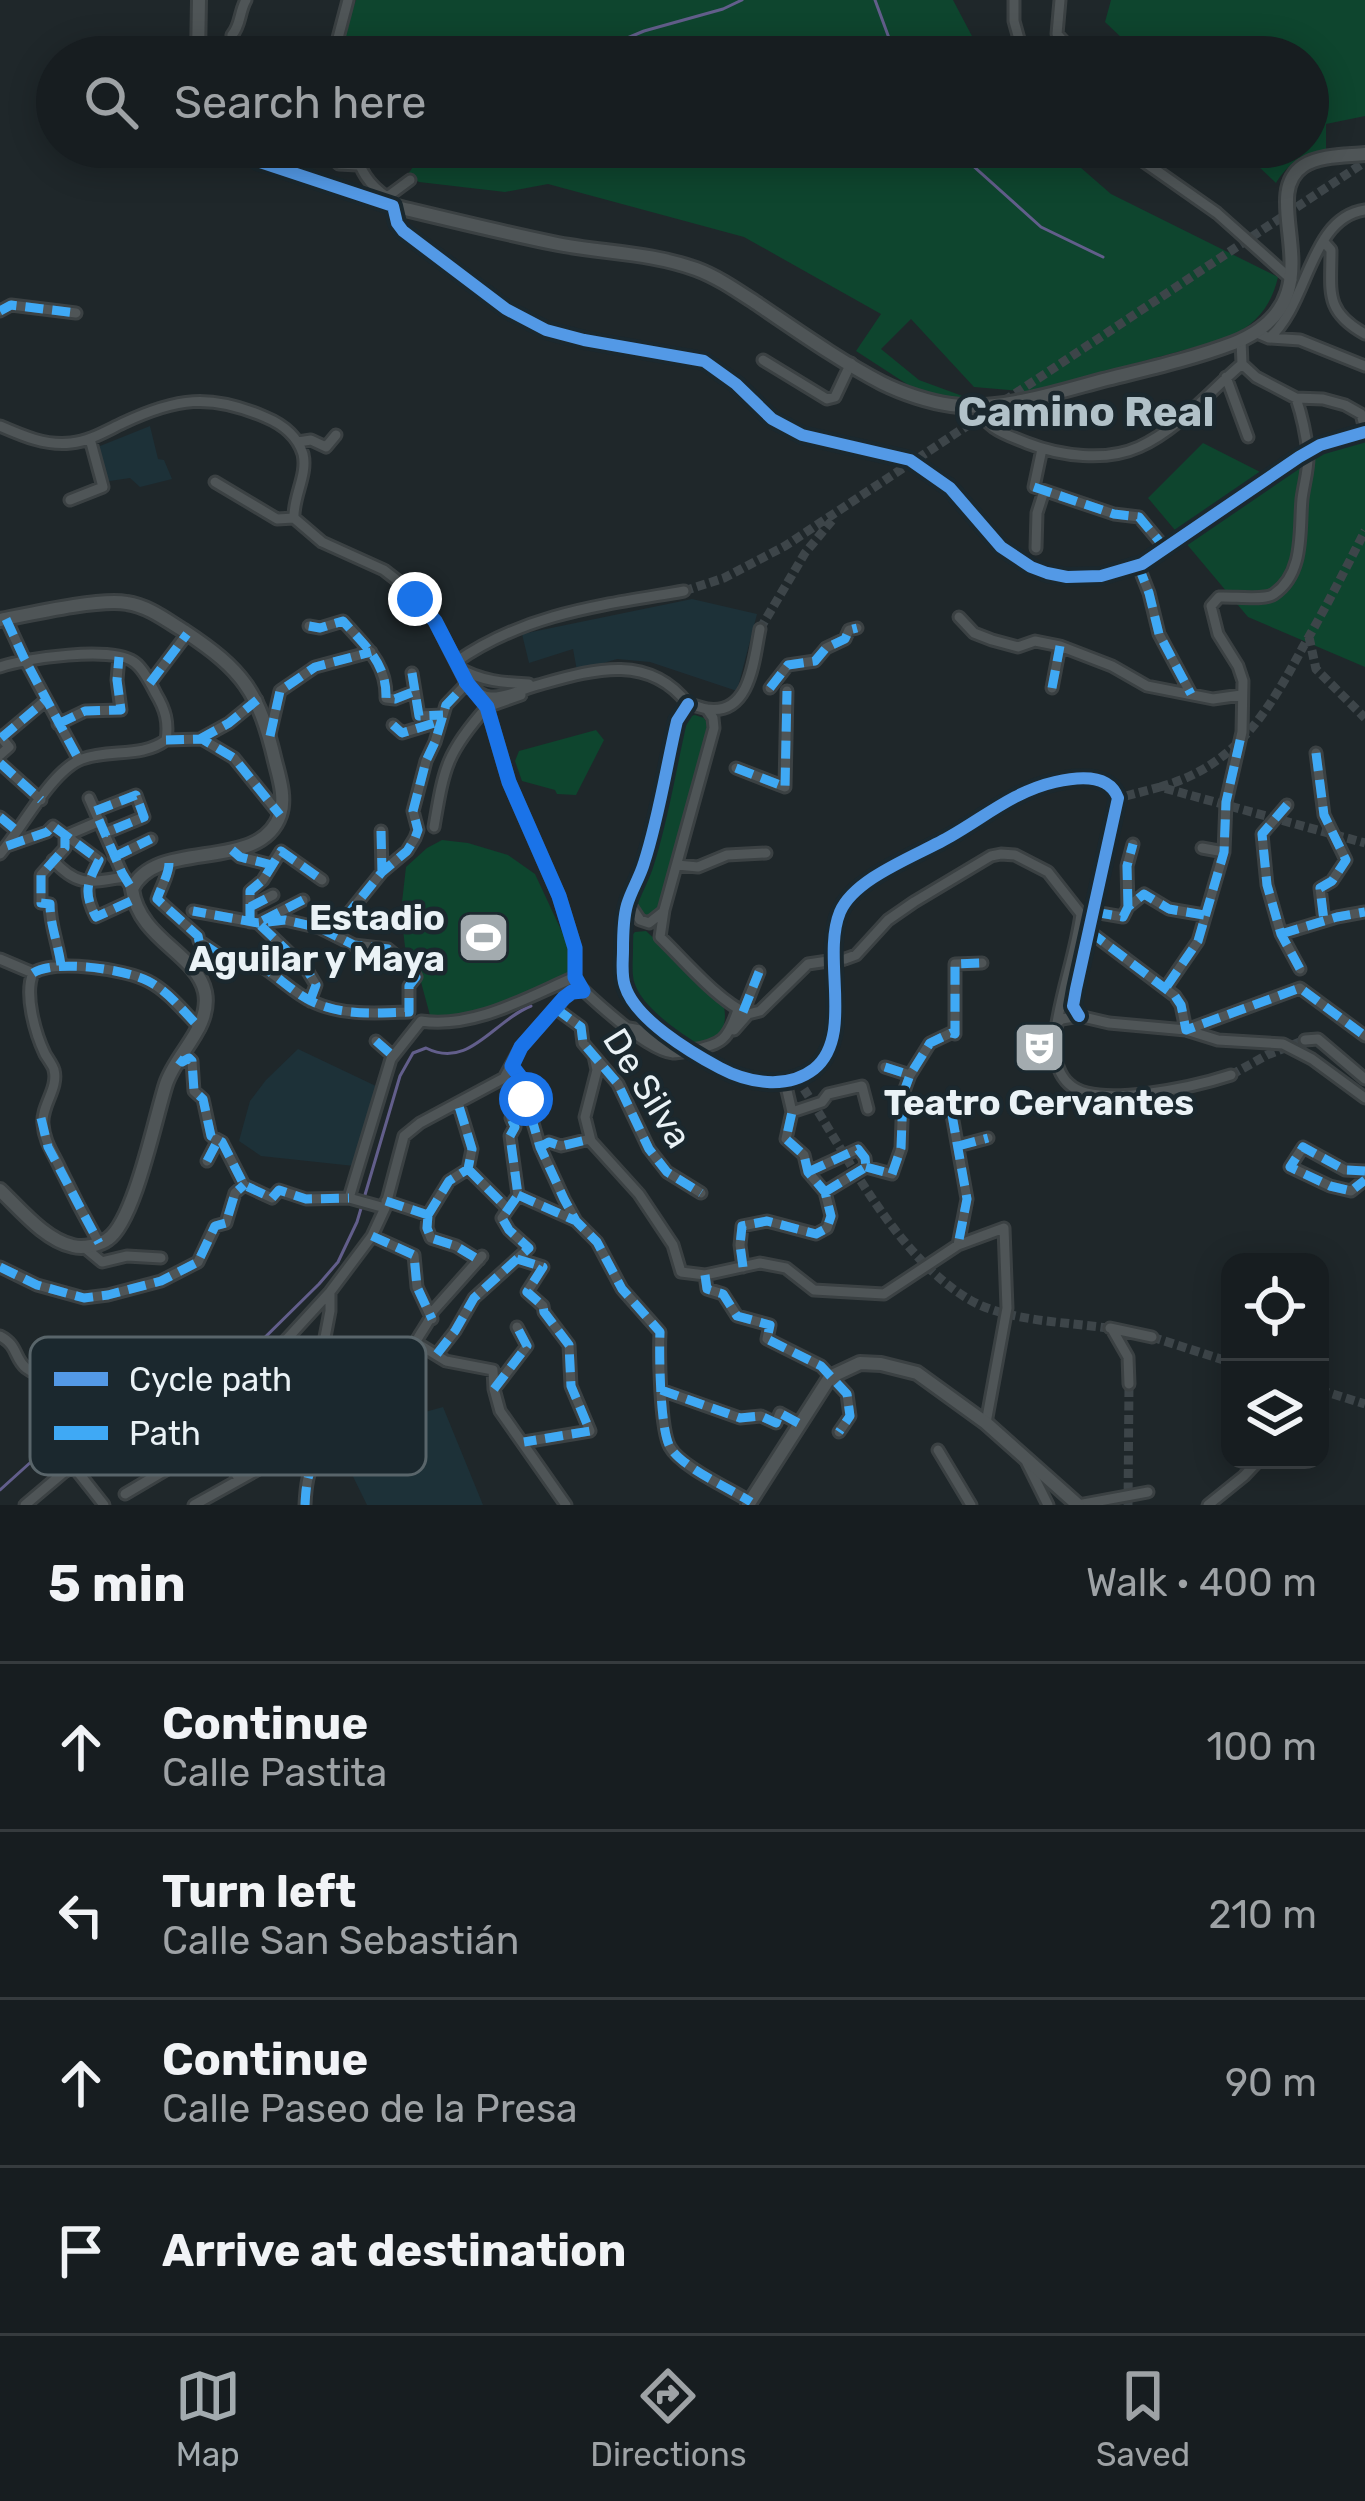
<!DOCTYPE html>
<meta charset="utf-8">
<style>
:root{--surface:#171d20;--page:#202629;--text:#f1f3f6;--muted:#9ea2a5;--line:#363b3e;--accent:#a3abaf}
body{margin:0;font-family:Rubik,sans-serif;background:var(--page);color:var(--text)}
.controls{position:absolute;right:36px;bottom:36px;display:grid;overflow:hidden;border-radius:24px;box-shadow:0 6px 30px #0003}
.controls button{width:108px;height:108px;display:grid;place-items:center;padding:0;border:0;border-bottom:3px solid var(--line);background:var(--surface);color:var(--text);font:60px sans-serif}
.stop{position:absolute;width:36px;height:36px;margin:-27px;border:9px solid #1a73e8;border-radius:50%;background:#fff}
.stop.end{background:#1a73e8;border-color:#fff;box-shadow:0 3px 12px #0008}
.list{margin:0;padding:0;list-style:none}
h2{display:flex;justify-content:space-between;align-items:center;height:156px;margin:0;padding:0 48px;font-size:51px}
h2 small{font-size:39px;font-weight:400;color:var(--muted)}
.list li{display:grid;grid-template-columns:78px 1fr auto;gap:36px;align-items:center;box-sizing:border-box;height:168px;padding:0 48px;border-top:3px solid var(--line)}
.list b{display:block;font-size:45px;white-space:nowrap}
.list p{margin:0;font-size:39px;white-space:nowrap;color:var(--muted)}
.list em{font-size:39px;font-style:normal;color:var(--muted)}
.icon{flex:none;width:66px;height:66px;fill:none;stroke:currentColor;stroke-width:2;stroke-linecap:round;stroke-linejoin:round}
.map{position:relative;flex:none;width:1365px;height:1505px;overflow:hidden}
.search{position:absolute;background:var(--surface);box-shadow:0 6px 30px #0003;left:36px;right:36px;top:36px;height:132px;display:flex;align-items:center;gap:30px;box-sizing:border-box;padding:0 42px;border-radius:66px;color:var(--muted);font-size:45px}
.sheet{height:828px;background:var(--surface)}
nav{display:flex;justify-content:space-around;align-items:center;box-sizing:border-box;height:168px;border-top:3px solid var(--line);background:var(--surface);font-size:33px;color:var(--muted)}
nav a{display:grid;justify-items:center;gap:6px}
nav .on{color:var(--accent)}
.map>svg:first-child{display:block}
</style>
<div class="map">
<svg width="1365" height="1505" viewBox="0 0 1365 1505">
<rect width="100%" height="100%" fill="#1f272a"/>
<path fill="#1d3138" d="M150 426 158 459 164 460 172 479 140 487 130 478 103 482 95 448Z
M692 599 757 614 737 691 650 662 617 659 577 671 573 649 529 663 522 634Z
M298 1049 378 1087 354 1166 261 1156 239 1141 250 1101 266 1080Z
M443 1407 483 1505H367L340 1450 375 1426Z"/>
<path fill="#0e452e" d="M356 0H953L983 57H336Z
M1111 0H1365V116L1326 124V152C1302 156 1289 162 1276 183L1238 147H1308V57H1142L1105 22Z
M427 147H1057L1111 194 1278 277C1271 307 1256 324 1228 338L1031 392 974 387 911 319 881 349 919 380 968 398 937 396 916 390 856 351 881 314 744 237 548 184 505 192 419 182 408 174Z
M1365 426V667L1248 617 1148 498 1203 443 1278 481Z
M695 715 704 718 711 729 661 909C654 916 648 920 639 913L636 905 678 726 686 717Z
M596 730 604 740 576 795 557 794 555 790 522 781 515 761 519 751Z
M442 840 468 843 508 855 535 874 569 947V976C524 997 481 1016 431 1019L418 971 405 947 401 911 406 867 427 848Z
M646 931 722 1001C731 1023 719 1050 692 1045 671 1041 638 1005 629 986 625 977 627 968 627 958 627 945 626 941 635 932Z"/>
<g fill="none" stroke-linecap="round" stroke-linejoin="round">
<path stroke="#625e8b" stroke-width="3" d="M875 0 896 57
M582 57 644 31 723 9 742 0
M952 147 1041 227 1103 257
M0 1490 32 1461 100 1438 252 1350 319 1284 338 1262 357 1222 400 1076 413 1053 426 1048C469 1070 493 1021 531 1006"/>
<path stroke="#3d4549" stroke-width="9" stroke-dasharray="9 4.5" stroke-linecap="butt" d="M1004 401 1365 162
M684 591 724 578 785 546 985 414
M760 629 805 553 834 518
M1309 637 1316 669 1365 718
M1160 787C1236 766 1268 712 1303 647 1325 609 1345 570 1365 531
M1126 796 1160 787 1365 843
M1003 802C1035 785 1067 775 1103 782
M1231 1075 1267 1055 1305 1040
M804 1089C849 1159 897 1257 970 1300 1006 1321 1066 1322 1107 1328
M1152 1337 1230 1362
M1320 1390 1365 1404
M1128 1505 1129 1384"/>
<defs>
<path id="street" d="M1014 0V21L1024 57
M1060 0 1057 34 1078 57
M243 57 232 35C241 25 239 12 246 0
M333 57 348 0
M321 147 339 164 357 165
M352 147C361 169 366 183 387 197V205
M1123 147 1217 213 1292 280
M387 197 410 180
M1323 241 1331 250C1331 292 1324 311 1365 334
M0 311 11 305 76 313
M1255 332 1269 338 1300 340 1365 366
M1269 338C1309 304 1309 218 1365 210
M1241 340 1242 364 1256 377 1296 398 1323 399 1345 405 1361 414 1365 429
M763 360 827 399 835 397 851 363
M1226 377 1248 437
M976 405C988 430 1003 433 1027 443 1060 456 1106 462 1139 447 1179 429 1210 391 1242 364
M0 426C23 436 46 446 71 443 90 441 106 431 123 423 176 398 210 393 265 417 282 424 297 435 303 454 308 475 293 496 294 518L322 542 384 570 402 584 435 621 465 680 487 707 509 782 559 896 575 948V977
M298 442 311 440 326 447 336 435
M1042 449 1034 487 1114 514 1139 517 1165 548
M215 482 277 519 294 518
M70 500 103 487 90 439
M1036 548 1037 513 1044 491
M1138 565 1149 593 1159 634 1191 694
M959 617 974 633 992 640 1018 647 1035 641 1060 646 1112 666 1147 686 1213 699 1241 695
M6 619 24 658 79 760
M309 626 320 628 343 621C365 646 387 663 386 698L395 699 413 692
M456 662C526 613 603 605 684 591
M0 667C26 658 111 646 134 662 143 668 151 684 156 694 165 709 169 722 166 740 142 758 110 749 82 759 52 770 22 828 0 854
M459 668C480 681 505 683 529 684
M412 673 419 716 443 715
M150 683 187 634
M770 688 788 665 815 661 826 648 845 639 849 630 857 628
M1052 688 1060 646
M688 704 679 715C666 762 659 810 646 857 641 875 630 891 627 908 622 928 618 971 626 990 640 1023 693 1054 724 1070 754 1085 792 1089 818 1065 854 1032 817 950 843 907 862 875 918 855 949 837 968 827 985 814 1003 802
M688 704C695 705 701 708 707 709 751 716 754 658 760 629
M487 707 521 695
M707 709 713 718 714 728 664 910 660 937C685 961 717 1000 748 1014
M58 724 85 711 121 710 117 680 119 657
M393 725 402 733 441 721
M270 734 280 691 315 667 371 652
M0 736 9 747 0 755
M1 738 46 700
M200 739 229 723 257 700
M166 740 202 739 234 758 280 815
M1316 753 1324 815 1346 860 1332 881 1320 888 1324 921
M0 763 41 800
M736 768 785 787 787 691
M89 798 122 873 132 889
M1287 805 1262 834 1267 885 1281 934 1300 969
M95 811 136 795 144 817 105 833
M0 817 17 831
M434 827C444 768 446 753 487 707
M381 831 382 872
M65 836 100 821
M7 846 47 832 53 826 99 860C87 884 83 892 96 917L133 900
M1202 848 1224 852
M232 850 240 857 272 865
M114 857 151 839
M53 860C78 888 91 882 124 877
M169 863C169 874 161 887 157 899L198 936 199 941 221 956C258 950 282 988 313 1002 343 1016 377 1013 409 1012V986L416 977 411 968 388 949 354 945 320 928 285 920 258 923 193 911
M677 865 698 867 727 855 766 853
M303 900 258 923 307 970 316 985 310 1001
M628 902 640 920 649 923 663 912
M250 907 273 895
M1128 907 1127 866 1133 844
M1094 912 1123 917 1128 907 1144 894 1169 909 1204 915
M250 922V891L263 880 281 851 322 880
M320 928 344 919 382 872 407 851 415 838 418 830 413 811 426 761 435 742 446 705 467 683C474 689 481 697 491 697 506 698 523 689 538 685 592 670 648 652 688 704
M1089 931 1175 996 1181 1005 1186 1030
M1281 934 1337 917 1365 912
M0 959 33 973
M845 959 856 955 888 920 914 902 991 856 1001 854 1015 855 1048 872 1081 914C1076 951 1063 986 1057 1023 1054 1042 1053 1070 1069 1084 1096 1110 1197 1086 1231 1075
M61 965C58 943 50 925 50 904L41 903V875L65 848V836
M33 973C24 994 35 1033 45 1054 46 1056 54 1067 54 1070 59 1088 41 1106 43 1124 44 1141 53 1153 60 1168 72 1193 85 1218 99 1243
M33 973C55 959 125 969 148 981 168 991 184 1012 200 1028
M1167 986 1198 941 1224 852 1226 802 1242 732 1243 681 1238 666 1218 634 1211 606 1219 597C1233 596 1265 601 1274 594 1305 573 1299 530 1302 499 1304 483 1309 468 1308 453 1306 434 1302 416 1296 398
M580 987C598 1004 649 1051 673 1053 679 1053 686 1051 692 1050 722 1045 728 1039 738 1010
M555 1008 581 1027 583 1043 618 1084 649 1149 667 1172 701 1193
M743 1012 759 972
M1079 1016 1073 1006 1076 989 1118 802 1116 790 1103 782
M1057 1023 1062 1019 1079 1016 1109 1023 1186 1030 1218 1040 1283 1044 1312 1059 1365 1098
M629 1028 640 1030 679 1049
M1189 1029 1300 988 1365 1036
M734 1030 748 1014 760 1011 808 964 828 961
M1305 1040 1318 1039 1365 1079
M376 1041 393 1056
M594 1056 597 1070 585 1117 591 1141 639 1194 673 1245 681 1272 705 1275 760 1263 786 1268 814 1290 884 1294 958 1245 1004 1228 1007 1308 986 1423
M178 1059 182 1062 189 1058 192 1061 194 1091 203 1099 211 1136 222 1142 244 1185 272 1198 279 1190 306 1199 349 1198 385 1208
M512 1067 525 1083 526 1099 540 1147 564 1199 576 1221 597 1242 622 1289 660 1332C659 1354 660 1430 670 1447 681 1467 731 1489 751 1502
M885 1067 910 1075
M792 1112 822 1102 828 1094 862 1086 868 1109
M952 1115 967 1199 958 1245
M958 1146 988 1138
M540 1147 549 1142 561 1146 590 1139
M207 1161 218 1140
M866 1167 892 1174 901 1148 903 1094 910 1075 930 1043 951 1033 955 1034V964L982 963
M468 1169 508 1209
M1365 1171 1345 1170 1303 1147 1290 1167 1330 1186 1351 1191 1365 1180
M808 1172 858 1149 865 1158 866 1167
M825 1192 866 1167
M518 1195 574 1220
M349 1198 391 1059 421 1021C474 1029 528 997 575 977
M386 1201 428 1215
M428 1215 449 1181 468 1169 472 1149 458 1103
M428 1215 427 1228 431 1238 456 1246 479 1260
M372 1236 414 1255 417 1287 432 1319
M84 1247 102 1262 127 1256 161 1258
M518 1259 543 1267 527 1292 543 1306 544 1312 569 1345 571 1386 590 1431 524 1442
M0 1267 37 1285 84 1298 108 1295 161 1281 198 1262 215 1226 226 1223 235 1193 244 1185
M743 1267 740 1245 742 1226 767 1221 816 1234 827 1228 831 1216 825 1192 808 1172 804 1155 786 1139 792 1112 785 1082
M705 1275 707 1289 723 1294 737 1316 770 1325 767 1339 821 1366 847 1394 850 1416 839 1432
M1110 1328 1152 1337
M1112 1329 1128 1357 1129 1384
M0 1336C18 1345 14 1358 26 1368 38 1378 53 1372 66 1381L90 1435 101 1452
M415 1342 446 1361 493 1370 494 1389 500 1411 566 1505
M437 1354 455 1331 474 1298 529 1248 509 1230 502 1218 518 1195 510 1136 515 1127 511 1118 526 1099
M494 1389 527 1346 517 1327
M661 1390 740 1418 761 1416 776 1423 780 1413 800 1424
M342 1396 395 1403
M192 1397 239 1479
M407 1414H395C395 1393 405 1365 414 1346 419 1333 429 1324 433 1311L482 1256
M328 1449 318 1435 346 1418 342 1396 330 1378 322 1353 330 1311V1292
M938 1450 971 1505
M1027 1463 1048 1505
M74 1467 104 1505
M125 1494 269 1409 248 1368
M25 1505 64 1472 192 1397 248 1368 285 1341 330 1292 372 1236 385 1208 404 1136 420 1123 504 1078 521 1047 564 998 572 992 583 991
M194 1505 286 1454
M305 1505C307 1462 314 1458 350 1436
M1078 1505 1148 1492
M1208 1505 1244 1476 1259 1460"/>
<path id="secondary" d="M198 57 199 0
M242 147 257 161 393 206 397 223 403 231 506 309 546 330 584 340 704 361 736 384 772 419 802 435 910 460 950 488 1001 547 1031 567 1047 573 1067 577 1101 576 1142 564 1299 457
M393 206C447 219 500 232 553 243 601 253 649 252 696 269 718 277 739 292 759 305 799 332 840 361 882 383 902 393 929 402 951 405 998 412 1058 392 1103 380 1147 369 1192 359 1234 343 1343 299 1254 199 1303 166 1320 155 1346 156 1365 154
M1320 445 1365 432
M0 620C30 614 99 598 127 603 148 606 166 620 184 631 243 670 259 692 275 761 279 777 286 798 280 815 260 874 156 837 132 889 139 939 197 954 205 992 212 1027 176 1053 166 1084 155 1118 135 1220 108 1239 100 1245 83 1249 73 1246 45 1240 20 1209 0 1190
M748 1505 830 1377 860 1363 881 1364 917 1373 986 1423 1078 1505"/>
</defs>
<use href="#street" stroke="#3b4143" stroke-width="15"/>
<use href="#secondary" stroke="#3b4143" stroke-width="18"/>
<use href="#street" stroke="#4f5557" stroke-width="9"/>
<use href="#secondary" stroke="#4f5557" stroke-width="12"/>
<defs>
<path id="street-bridge" d="M828 961 845 959"/>
<path id="secondary-bridge" d="M1299 457 1320 445"/>
</defs>
<use href="#street-bridge" stroke="#3b4143" stroke-width="15" stroke-linecap="butt"/>
<use href="#secondary-bridge" stroke="#3b4143" stroke-width="18" stroke-linecap="butt"/>
<use href="#street-bridge" stroke="#4f5557" stroke-width="9"/>
<use href="#secondary-bridge" stroke="#4f5557" stroke-width="12"/>
<path stroke="#3fa9f5" stroke-width="9" stroke-dasharray="18 9" stroke-linecap="butt" d="M0 311 11 305 76 313
M1034 487 1114 514 1139 517 1165 548
M1138 565 1149 593 1159 634 1191 694
M6 619 24 658 79 760
M309 626 320 628 343 621C365 646 387 663 386 698L395 699 413 692
M412 673 419 716 443 715
M150 683 187 634
M770 688 788 665 815 661 826 648 845 639 849 630 857 628
M1052 688 1060 646
M58 724 85 711 121 710 117 680 119 657
M393 725 402 733 441 721
M270 736 280 691 315 667 371 652
M1 738 46 700
M200 739 229 723 257 700
M166 740 202 739 234 758 280 815
M1316 753 1324 815 1346 860 1332 881 1320 888 1324 921
M0 763 41 800
M736 768 785 787 787 691
M1287 805 1262 834 1267 885 1281 934 1300 969
M95 811 136 795 144 817 105 833
M0 817 17 831
M99 820 122 873 132 889
M381 831 382 872
M7 846 47 832 53 826 99 860C87 884 83 892 96 917L133 900
M232 850 240 857 272 865
M114 857 151 839
M169 863C169 874 161 887 157 899L198 936 199 941 221 956C258 950 282 988 313 1002 343 1016 377 1013 409 1012V986L416 977 411 968 388 949 354 945 320 928 285 920 258 923 193 911
M303 900 258 923 307 970 316 985 310 1001
M250 907 273 895
M1128 907 1127 866 1133 844
M1094 912 1123 917 1128 907 1144 894 1169 909 1204 915
M250 922V891L263 880 281 851 322 880
M320 928 344 919 382 872 407 851 415 838 418 830 413 811 426 761 435 742 446 705 467 683
M1089 931 1175 996 1181 1005 1186 1030 1300 988 1365 1036
M1281 934 1337 917 1365 912
M61 965C58 943 50 925 50 904L41 903V875L65 848V836
M33 973C55 959 125 969 148 981 168 991 184 1012 200 1028
M1167 986 1198 941 1224 852 1226 802 1242 732
M555 1008 581 1027 583 1043 618 1084 649 1149 667 1172 701 1193
M743 1012 759 972
M376 1041 393 1056
M178 1059 182 1062 189 1058 192 1061 194 1091 203 1099 211 1136 222 1142 244 1185 272 1198 279 1190 306 1199 349 1198
M512 1067 525 1083 526 1099 540 1147 564 1199 576 1221 597 1242 622 1289 660 1332C659 1354 660 1430 670 1447 681 1467 731 1489 751 1502
M885 1067 910 1075
M952 1115 967 1199 958 1245
M41 1118 48 1147 99 1243
M958 1146 988 1138
M540 1147 549 1142 561 1146 590 1139
M207 1161 218 1140
M866 1167 892 1174 901 1148 903 1094 910 1075 930 1043 951 1033 955 1034V964L982 963
M468 1169 508 1209
M1365 1171 1345 1170 1303 1147 1290 1167 1330 1186 1351 1191 1365 1180
M808 1172 858 1149 865 1158 866 1167
M825 1192 866 1167
M518 1195 576 1221
M386 1201 428 1215
M428 1215 449 1181 468 1169 472 1149 458 1103
M428 1215 427 1228 431 1238 456 1246 479 1260
M372 1236 414 1255 417 1287 432 1319
M517 1259 543 1267 527 1292 543 1306 544 1312 569 1345 571 1386 590 1431 524 1442
M0 1267 37 1285 84 1298 108 1295 161 1281 198 1262 215 1226 226 1223 235 1193 244 1185
M743 1267 740 1245 742 1226 767 1221 816 1234 827 1228 831 1216 825 1192 808 1172 804 1155 786 1139 792 1112
M705 1275 707 1289 723 1294 737 1316 770 1325 767 1339 821 1366 847 1394 850 1416 839 1432
M437 1354 455 1331 474 1298 529 1248 509 1230 502 1218 518 1195 510 1136 515 1127 511 1118 526 1099
M494 1389 527 1346 517 1327
M661 1390 740 1418 761 1416 776 1423 780 1413 800 1424
M328 1449 318 1435 346 1418
M305 1505C307 1462 314 1458 350 1436"/>
<defs>
<path id="cycleway" d="M242 147 257 161 393 206 397 223 403 231 506 309 546 330 584 340 704 361 736 384 772 419 802 435 910 460 950 488 1001 547 1031 567 1047 573 1067 577 1101 576 1142 564 1299 457 1320 445 1365 432
M688 704 677 721C666 768 659 817 644 863 640 877 631 891 627 905 623 919 623 935 623 950 623 962 621 975 625 986 635 1019 690 1052 720 1068 748 1083 787 1090 814 1069 855 1036 821 958 840 912 855 877 919 855 951 836 986 816 1015 791 1055 782 1076 777 1109 773 1118 798L1076 989 1073 1006 1079 1016"/>
</defs>
<use href="#cycleway" stroke="#1b282e" stroke-width="20"/>
<use href="#cycleway" stroke="#5399e6" stroke-width="12"/>
</g>
<g fill="none" stroke-linecap="round" stroke-linejoin="round">
<path stroke="#1a73e8" stroke-width="15" d="M415 599 435 621 467 683 487 707 509 782 559 896 575 948V977L583 991 572 992 564 998 521 1047 512 1066 525 1083 526 1099"/>
</g>
<defs>
<symbol id="stadium-square" viewBox="-11 -11 22 22"><rect x="-9" y="-9" width="18" height="18" rx="4" fill="#a3abaf" stroke="#1b282e"/><path d="M0-5a6.5 5 0 1 0 0 10a6.5 5 0 1 0 0-10ZM-3.5-1.8h7v3.6h-7Z" fill="#fff"/></symbol>
<symbol id="theatre-square" viewBox="-11 -11 22 22"><rect x="-9" y="-9" width="18" height="18" rx="4" fill="#a3abaf" stroke="#1b282e"/><path d="M-5-5.5Q0-4 5-5.5V0Q5 5 0 6Q-5 5-5 0ZM-3.3-2.5H-1v1.5H-3.3ZM1-2.5H3.3v1.5H1ZM-2.8 1Q0 5.5 2.8 1Z" fill="#fff"/></symbol>
</defs>
<g fill-rule="evenodd">
<use href="#stadium-square" x="454" y="908" width="59" height="59"/>
<use href="#theatre-square" x="1010" y="1018" width="59" height="59"/>
</g>
<g text-anchor="middle" stroke-width="9" stroke-linejoin="round" paint-order="stroke">
<g font-size="36" font-weight="bold" fill="#eaf2f6" stroke="#1b282e" text-anchor="end">
<text x="445" y="930">Estadio<tspan x="445" dy="41">Aguilar y Maya</tspan></text>
<text x="1039" y="1115" text-anchor="middle">Teatro Cervantes</text>
</g>
<g font-size="36" fill="#eaf2f6" stroke="#1b282e">
<text transform="translate(648 1088) rotate(58)" y="13">De Silva</text>
</g>
<g font-size="42" font-weight="bold" fill="#b1c1c8" stroke="#1b282e">
<text x="1086" y="426">Camino Real</text>
</g>
</g>
<rect x="30" y="1337" width="396" height="138" rx="18" fill="#1b282e" stroke="#59656a" stroke-width="3"/>
<rect x="54" y="1372" width="54" height="14" fill="#5399e6"/>
<rect x="54" y="1426" width="54" height="14" fill="#3fa9f5"/>
<g font-size="33" fill="#eaf2f6">
<text x="129" y="1391">Cycle path</text>
<text x="129" y="1445">Path</text>
</g>
</svg>
<div class="controls">
<button><svg class="icon" aria-label="locate" viewBox="0 0 24 24"><circle cx="12" cy="12" r="6"/><path d="M12 2v4M12 18v4M2 12h4M18 12h4"/></svg></button>
<button><svg class="icon" aria-label="layers" viewBox="0 0 24 24"><path d="M12 4l9 5-9 5-9-5zM3 14l9 5 9-5"/></svg></button>
</div>
<div class="stop" style="left:526px;top:1099px"></div>
<div class="stop end" style="left:415px;top:599px"></div>
<div class="search"><svg class="icon" aria-label="search" viewBox="0 0 24 24"><circle cx="10" cy="10" r="6"/><path d="M15 15l6 6"/></svg>Search here</div>
</div>
<section class="sheet">
<h2>5 min<small>Walk · 400 m</small></h2>
<ul class="list">
<li><svg class="icon" aria-label="ahead" viewBox="0 0 24 24"><path d="M12 20V5M6 11l6-6 6 6"/></svg><div><b>Continue</b><p>Calle Pastita</p></div><em>100 m</em></li>
<li><svg class="icon" aria-label="left" viewBox="0 0 24 24"><path d="M17 20v-9H6M10 6l-5 5 5 5"/></svg><div><b>Turn left</b><p>Calle San Sebastián</p></div><em>210 m</em></li>
<li><svg class="icon" aria-label="ahead" viewBox="0 0 24 24"><path d="M12 20V5M6 11l6-6 6 6"/></svg><div><b>Continue</b><p>Calle Paseo de la Presa</p></div><em>90 m</em></li>
<li><svg class="icon" aria-label="arrive" viewBox="0 0 24 24"><path d="M6 21V4h12l-3 4 3 4H6"/></svg><div><b>Arrive at destination</b></div></li>
</ul>
</section>
<nav>
<a class="on"><svg class="icon" aria-label="map" viewBox="0 0 24 24"><path d="M3 6l6-2 6 2 6-2v14l-6 2-6-2-6 2zM9 4v14M15 6v14"/></svg>Map</a>
<a><svg class="icon" aria-label="directions" viewBox="0 0 24 24"><path d="M12 3l9 9-9 9-9-9zM9 14v-3h6M13 9l2 2-2 2"/></svg>Directions</a>
<a><svg class="icon" aria-label="saved" viewBox="0 0 24 24"><path d="M7 4h10v16l-5-4-5 4z"/></svg>Saved</a>
</nav>
